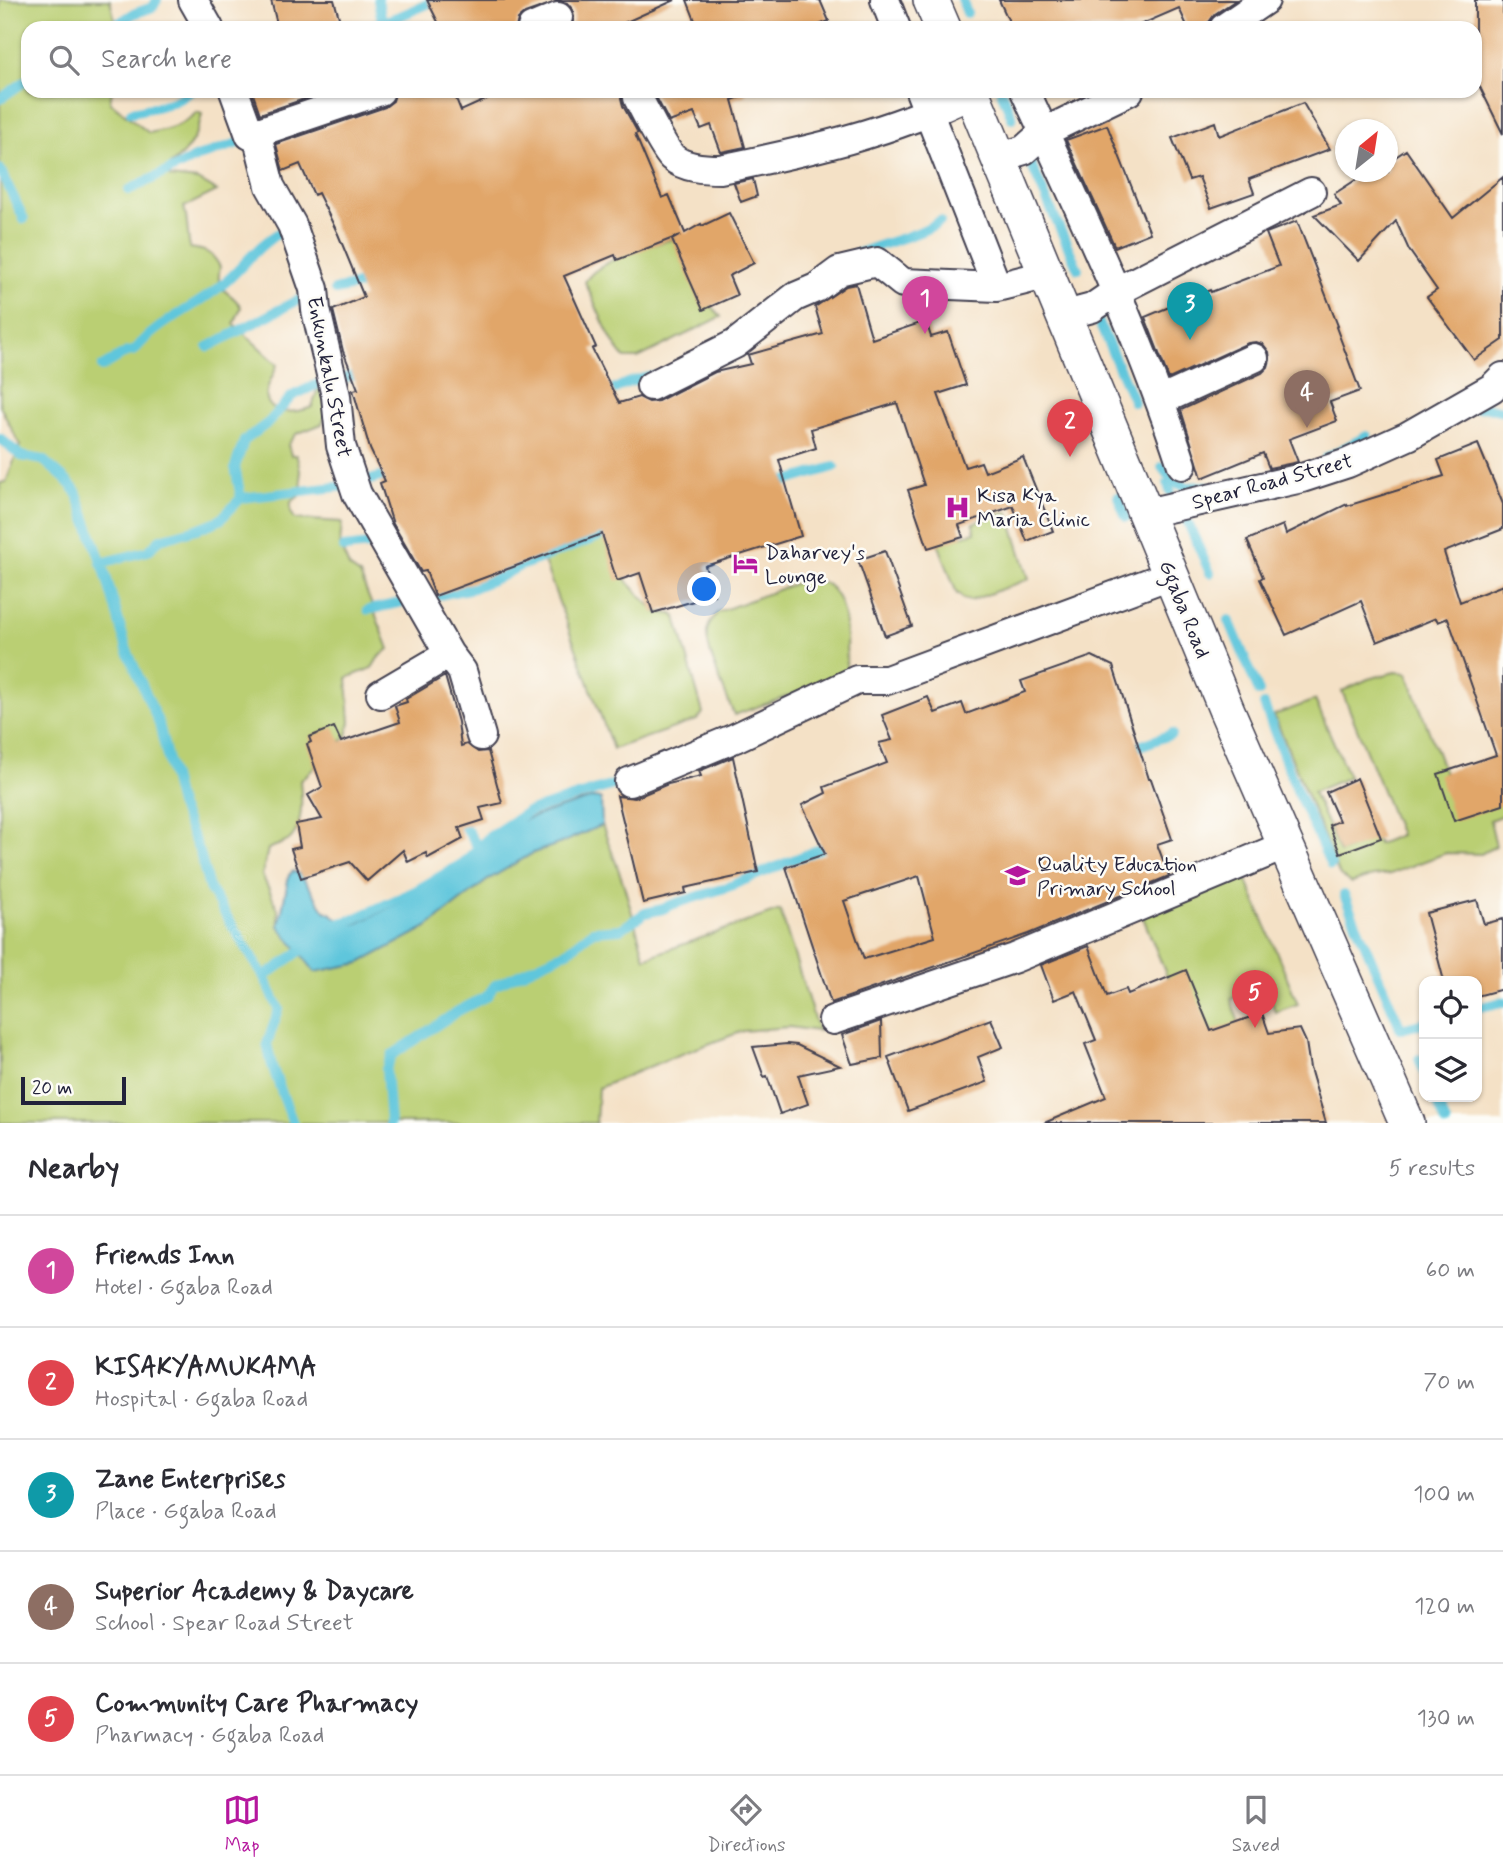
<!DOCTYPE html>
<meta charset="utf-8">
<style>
:root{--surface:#fff;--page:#f2f2f3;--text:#2b2b33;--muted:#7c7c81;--line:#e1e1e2;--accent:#b5179e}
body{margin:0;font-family:Mynerve,sans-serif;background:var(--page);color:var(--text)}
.controls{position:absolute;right:21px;bottom:21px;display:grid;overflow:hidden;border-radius:14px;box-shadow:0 2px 5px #0004}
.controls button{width:63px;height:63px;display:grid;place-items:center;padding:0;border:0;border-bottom:2px solid var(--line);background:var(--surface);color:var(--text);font:35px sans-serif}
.compass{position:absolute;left:1335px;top:119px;width:63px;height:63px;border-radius:50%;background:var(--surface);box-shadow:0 2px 5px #0004;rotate:30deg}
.scale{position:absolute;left:21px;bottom:18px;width:105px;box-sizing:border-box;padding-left:7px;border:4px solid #22223b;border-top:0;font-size:19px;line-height:24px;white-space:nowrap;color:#22223b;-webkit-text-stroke:5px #fdfcf7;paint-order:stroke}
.you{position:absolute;left:705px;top:590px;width:24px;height:24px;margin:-18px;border:5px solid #fff;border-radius:50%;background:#1a73e8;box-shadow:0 0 0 10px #1a73e833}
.badge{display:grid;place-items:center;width:46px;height:46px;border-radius:50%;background:var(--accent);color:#fff;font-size:23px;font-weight:700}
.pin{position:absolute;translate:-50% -58px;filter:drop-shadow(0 2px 4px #0008)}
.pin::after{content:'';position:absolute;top:37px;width:24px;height:21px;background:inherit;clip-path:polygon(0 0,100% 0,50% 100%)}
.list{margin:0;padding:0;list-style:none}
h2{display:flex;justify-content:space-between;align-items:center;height:91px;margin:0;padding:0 28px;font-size:30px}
h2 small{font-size:23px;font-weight:400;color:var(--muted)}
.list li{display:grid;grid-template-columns:46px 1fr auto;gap:21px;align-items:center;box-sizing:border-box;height:112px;padding:0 28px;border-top:2px solid var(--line)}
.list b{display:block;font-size:26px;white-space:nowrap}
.list p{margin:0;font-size:23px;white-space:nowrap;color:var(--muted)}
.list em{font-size:23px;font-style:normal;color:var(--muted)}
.icon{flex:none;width:38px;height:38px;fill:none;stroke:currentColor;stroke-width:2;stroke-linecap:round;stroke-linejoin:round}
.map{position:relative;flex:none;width:1503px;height:1123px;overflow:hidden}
.search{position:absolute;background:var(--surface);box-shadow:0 2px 5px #0004;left:21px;right:21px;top:21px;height:77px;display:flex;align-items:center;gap:18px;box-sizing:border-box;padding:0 24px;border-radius:21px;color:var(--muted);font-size:26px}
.sheet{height:651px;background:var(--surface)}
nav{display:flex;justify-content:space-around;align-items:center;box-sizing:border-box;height:98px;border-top:2px solid var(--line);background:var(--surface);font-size:19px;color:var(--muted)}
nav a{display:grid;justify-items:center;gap:4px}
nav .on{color:var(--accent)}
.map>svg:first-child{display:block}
</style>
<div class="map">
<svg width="1503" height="1123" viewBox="0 0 1503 1123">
<rect width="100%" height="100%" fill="#fdfcf7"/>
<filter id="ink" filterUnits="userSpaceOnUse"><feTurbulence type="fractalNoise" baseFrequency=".0143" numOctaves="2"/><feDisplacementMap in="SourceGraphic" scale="14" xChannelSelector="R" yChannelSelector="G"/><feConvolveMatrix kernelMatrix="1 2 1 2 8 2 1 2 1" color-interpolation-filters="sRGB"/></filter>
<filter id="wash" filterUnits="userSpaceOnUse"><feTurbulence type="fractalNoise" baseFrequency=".00686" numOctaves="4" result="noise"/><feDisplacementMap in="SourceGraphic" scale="28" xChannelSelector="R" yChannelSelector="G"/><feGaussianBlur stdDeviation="1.57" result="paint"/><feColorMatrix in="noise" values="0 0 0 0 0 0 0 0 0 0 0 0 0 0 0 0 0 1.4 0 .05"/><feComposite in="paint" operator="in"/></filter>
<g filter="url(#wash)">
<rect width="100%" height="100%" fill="#f4e1c6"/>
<path fill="#bacf73" stroke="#6e7857" stroke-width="2" d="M0 0H110L117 28H28V91H112L110 102 149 133C168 129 183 126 197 112L202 114C197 137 189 151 170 165V177L198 180 217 191 184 207C188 220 187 234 190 248 206 250 213 253 220 267 214 295 230 288 241 307L234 324 277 364C275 373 269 381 267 390 262 417 297 414 312 407L319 385 327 411 322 424 296 434 288 445 291 455H296C300 465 302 483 302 494L291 502V512L295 519 342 522 340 545 349 567 360 575 389 649 378 658 372 668 347 678 350 722 347 736 300 781C302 798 304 827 289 840 284 844 274 846 268 849L262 875 278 909 279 926 291 940 395 943 427 927 489 879 533 853 561 843 602 825 623 882 645 958 780 910 818 1031 789 1027 743 1031 668 1059 598 1088 596 1123H0V483L6 482 20 445 0 406Z
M678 238 712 306 721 317 638 358H625C609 342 596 304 585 282 598 259 652 245 678 238Z
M1008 512 1029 579 970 601 963 599 959 594H957L938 543 975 532 973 523Z
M612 536 626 580 656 612 672 614 676 617 703 713 697 720 613 749 543 559Z
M812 579C853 584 846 647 846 676L734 715C727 696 705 649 707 631 709 623 713 618 718 612L804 580Z
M1395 672 1407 673 1461 816 1503 803V815L1490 820 1496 846 1481 854 1446 853 1390 874 1373 876 1352 883 1340 876 1274 715 1315 700 1349 777 1313 792 1340 853 1375 838 1378 844 1400 835 1342 691 1368 679Z
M1245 876 1298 1004 1275 1012 1267 987 1231 999 1241 1029 1206 1073 1142 915Z"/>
<path fill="#5fc6dc" stroke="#40748c" stroke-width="2" d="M593 798 601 799 602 825 561 843 533 853 489 879 427 927 360 963 315 972 279 926 289 875 293 871 301 875 325 911 332 914 343 925 358 923 406 899 465 863 502 829 516 822Z"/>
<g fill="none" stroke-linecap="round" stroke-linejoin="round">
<path stroke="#5fc6dc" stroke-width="10" d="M378 0 382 21
M962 0 967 13
M111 28 133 14 153 7 157 0
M365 28 400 16 437 0
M682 28 705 13
M1001 91 1012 118
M0 99 28 79
M131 112C151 108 175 105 191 91
M1024 149 1078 269
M0 169 24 219
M129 190 197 157 250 139
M849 258C878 242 912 240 940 221
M335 290 371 282
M1092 307 1134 402
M208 347 298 300
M102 367 127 352 134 351C158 321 192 310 221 286 243 268 257 245 282 231
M601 396 627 383 651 376
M1475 408 1486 407 1503 411
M0 438 21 456 43 460 65 479 76 491 105 572 127 650 159 724 179 805 200 853 209 888 264 977 279 1009 267 1044 272 1066 293 1123
M1326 458 1367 436
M1162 467 1173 482 1168 483 1170 491
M367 481 396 472
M1173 482 1187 487 1206 486
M773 485 834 467
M1118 497 1126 517
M241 498 235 467 244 441 269 422 292 396 318 384 365 373
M1184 514 1210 573
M344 548 370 545
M101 563 148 551 160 539 197 529 220 520 241 498 345 486
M429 597 473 588 502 576 520 566 614 531
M368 610 403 602
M1229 620 1259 692
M1264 705 1297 791 1331 865
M1126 751 1172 734
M457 815 478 847
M1344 895 1401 1029 1399 1025
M329 930 337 924 354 919 415 891 463 863 489 837 527 812 613 785 623 780
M264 977 310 944
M1477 1008 1503 1002
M1401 1029 1424 1023
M1419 1059 1424 1072
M1435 1097 1446 1123
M390 1123 386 1069 392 1055 458 1011 487 996 495 985 568 951 593 931 621 929 645 913 663 909 671 905 728 887 834 843"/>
</g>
<g id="blocks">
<path fill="#e1a669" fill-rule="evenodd" d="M271 0H334L342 28H278Z
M427 0H675L613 28H571L574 18 573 10 567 3 559 1 525 13 518 19 516 28H441Z
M687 0H820L829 21 812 28H698Z
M999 0H1236L1215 14 1209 22 1196 28H1188L1179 8 1133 28H1012Z
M1475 0H1503V134L1475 77Z
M252 91H328L260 114Z
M396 91H453L461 111 505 91H623L621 98 623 106 638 133 635 134 662 198 669 195 685 233 701 224 702 226 729 213 754 263 729 276 737 295 703 310 672 240 681 235 617 260 615 255 564 276 596 347 592 349 619 403 639 397 649 402 658 401 715 372 751 364 748 355 823 334 815 307 846 286 856 284 872 339 926 321 931 337 948 332 966 385 938 394 965 467 981 462 985 472 1023 457 1053 531 1027 541 1013 506 959 525 963 537 928 548 908 490 924 485 897 403 811 429 816 448 779 460 801 536 705 566 714 595 653 613 640 573 617 581 602 534 435 596 426 571 421 572 393 524 380 483 385 481 370 449 353 390 358 389 343 351 333 310 364 297 338 234 318 193 314 195 300 164 283 171 276 144 385 107 393 101Z
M653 91H745L746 95 732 100 745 147 721 152 711 125 701 129 694 113 669 122Z
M1303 103 1330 149 1249 179 1254 193 1211 208 1199 177 1189 180 1172 138 1215 122 1219 136Z
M1107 125 1150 233 1115 247 1066 140Z
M1406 150 1453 218 1503 177V340L1474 360 1427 297 1437 290 1409 250 1396 221 1359 261 1314 215 1341 205 1334 194 1368 172H1388V162Z
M753 179 757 196 741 202 734 183Z
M1297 221 1338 326 1336 327 1360 391 1330 402 1337 421 1289 439 1298 462 1269 468 1263 453 1202 478 1181 410 1262 373 1268 367 1270 360 1269 352 1263 344 1256 342 1248 343 1169 379 1145 317 1210 290 1211 292 1279 266 1266 233Z
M1478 444 1503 504V529L1444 552 1460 602 1503 585V805L1454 821 1438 774 1496 755 1448 618 1438 622 1436 618 1377 642 1361 601 1286 635 1260 579 1263 577 1247 540 1283 525 1286 534 1347 504V506L1444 476 1438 460Z
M885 551 912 626 885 636 858 560Z
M1092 656 1113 666 1149 779H1151L1172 839 1157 844 1169 876 1028 934 831 1003 786 867 825 854 802 805 826 793 824 787 887 763 879 743 892 740 882 715 928 697 935 713 962 703 966 714 1025 692 1021 681ZM919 876 935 937 864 959 844 901Z
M445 676 458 722 461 746 467 744 478 752 488 751 502 803 480 808 484 820 459 828 463 839 428 858 426 853 408 862 403 850 367 881 350 862 301 878 291 849 300 847 296 824 322 819 308 795 322 787 307 744 311 742 309 737 334 727 341 742 400 722 395 706 407 702 406 699Z
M733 757 758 872 685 888 686 893 643 903 617 796 635 798 668 784 701 776 699 771Z
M1357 778 1381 838 1340 853 1329 825 1339 821 1326 792Z
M1477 900 1484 924 1503 919V989L1477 996V981H1444L1426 913Z
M1088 946 1107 996 1126 989 1128 994 1186 970 1211 1031 1262 1013 1269 1033 1300 1029 1306 1042 1310 1068 1326 1123H1044L1106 1097 1085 1044 1096 1040 1076 991 1054 1000 1041 965Z
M991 1019 1003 1047 978 1057 987 1082 908 1111 888 1057Z
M881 1021 882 1058 852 1064 842 1035Z
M787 1044 797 1045 840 1066 798 1075 808 1104 780 1114 767 1076 764 1077 753 1047Z"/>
</g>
</g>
<g filter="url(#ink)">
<use href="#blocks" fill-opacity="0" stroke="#423f50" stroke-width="2"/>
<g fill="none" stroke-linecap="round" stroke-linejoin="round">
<defs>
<path id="minor" d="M193 0 209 28
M885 0 896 28
M532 28 558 17
M1224 28 1265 0
M234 91 250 135 258 139 270 186 292 225 314 289 316 310 336 396 341 446 357 494 449 654 462 671 481 736
M920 91 997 287
M1025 91C1082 214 1140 336 1182 465
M638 98C645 111 663 148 672 157 684 168 705 169 720 169 809 151 890 133 972 93
M250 135 380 91
M998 158 1024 150 1044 132 1129 91
M1062 316 1092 308 1117 291 1311 192
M651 386 735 344 795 297 816 288 839 271 877 262 903 283 997 287 1045 275
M1160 401 1254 358
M1146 513 1302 478 1348 463 1408 436 1492 388 1503 377
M381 694 449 654
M629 782 735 738 857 680H887L1170 575
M833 1020 1015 958 1284 846"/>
<path id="tertiary" d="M931 0 943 28
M971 91 1227 711 1407 1123"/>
</defs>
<use href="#minor" stroke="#423f50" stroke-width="32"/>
<use href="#tertiary" stroke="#423f50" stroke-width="38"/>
<use href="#minor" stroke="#fff" stroke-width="28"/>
<use href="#tertiary" stroke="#fff" stroke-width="35"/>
</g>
</g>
<defs>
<symbol id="hospital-bare" viewBox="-9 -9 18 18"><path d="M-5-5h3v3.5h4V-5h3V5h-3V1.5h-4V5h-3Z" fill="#b5179e" stroke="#fdfcf7" stroke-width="2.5" paint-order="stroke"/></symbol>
<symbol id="hotel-bare" viewBox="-9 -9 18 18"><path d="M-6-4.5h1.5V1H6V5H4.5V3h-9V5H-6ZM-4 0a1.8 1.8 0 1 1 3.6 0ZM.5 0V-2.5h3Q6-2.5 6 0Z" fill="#b5179e" stroke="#fdfcf7" stroke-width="2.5" paint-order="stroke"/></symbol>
<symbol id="school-bare" viewBox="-9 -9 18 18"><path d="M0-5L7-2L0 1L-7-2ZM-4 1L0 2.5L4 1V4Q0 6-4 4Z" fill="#b5179e" stroke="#fdfcf7" stroke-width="2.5" paint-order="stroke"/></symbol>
</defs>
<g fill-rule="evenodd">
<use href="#hospital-bare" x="940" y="490" width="35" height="35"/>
<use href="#hotel-bare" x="728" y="546" width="35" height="35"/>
<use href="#school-bare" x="1000" y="858" width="35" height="35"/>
</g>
<g text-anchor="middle" stroke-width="5" stroke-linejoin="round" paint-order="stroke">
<g font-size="21" fill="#22223b" stroke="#fdfcf7">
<text transform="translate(330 377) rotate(79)" y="7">Enkunkalu Street</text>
<text transform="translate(1272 481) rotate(-15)" y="7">Spear Road Street</text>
<text transform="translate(1185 609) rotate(68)" y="7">Ggaba Road</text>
</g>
<g font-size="21" fill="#22223b" stroke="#fdfcf7" text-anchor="start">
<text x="977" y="502">Kisa Kya<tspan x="977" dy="24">Maria Clinic</tspan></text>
<text x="765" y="559">Daharvey's<tspan x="765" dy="24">Lounge</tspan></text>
<text x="1037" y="871">Quality Education<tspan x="1037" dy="24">Primary School</tspan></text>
</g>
</g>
</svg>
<div class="controls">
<button><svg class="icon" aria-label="locate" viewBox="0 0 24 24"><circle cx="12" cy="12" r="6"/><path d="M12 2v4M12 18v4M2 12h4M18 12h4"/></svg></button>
<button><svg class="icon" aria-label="layers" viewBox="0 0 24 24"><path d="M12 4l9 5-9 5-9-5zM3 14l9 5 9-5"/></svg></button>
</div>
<svg class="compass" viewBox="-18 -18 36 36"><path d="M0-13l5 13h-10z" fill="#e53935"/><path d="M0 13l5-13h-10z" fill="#7c7c81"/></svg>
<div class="scale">20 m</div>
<div class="you"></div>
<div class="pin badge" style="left:925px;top:334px;background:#d1479c">1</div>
<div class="pin badge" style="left:1070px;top:457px;background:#e0444e">2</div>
<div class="pin badge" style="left:1190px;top:340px;background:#0f9aa8">3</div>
<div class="pin badge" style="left:1307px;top:428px;background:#8d6e63">4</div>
<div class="pin badge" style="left:1255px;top:1028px;background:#e0444e">5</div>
<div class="search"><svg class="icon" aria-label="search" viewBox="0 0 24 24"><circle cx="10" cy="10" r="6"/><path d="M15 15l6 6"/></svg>Search here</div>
</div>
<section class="sheet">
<h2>Nearby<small>5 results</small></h2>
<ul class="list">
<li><span class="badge" style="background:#d1479c">1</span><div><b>Friends Inn</b><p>Hotel · Ggaba Road</p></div><em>60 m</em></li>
<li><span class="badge" style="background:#e0444e">2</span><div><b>KISAKYAMUKAMA</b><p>Hospital · Ggaba Road</p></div><em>70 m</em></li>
<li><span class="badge" style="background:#0f9aa8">3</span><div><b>Zane Enterprises</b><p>Place · Ggaba Road</p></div><em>100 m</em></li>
<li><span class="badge" style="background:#8d6e63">4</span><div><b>Superior Academy &amp; Daycare</b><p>School · Spear Road Street</p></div><em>120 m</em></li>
<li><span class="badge" style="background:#e0444e">5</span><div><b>Community Care Pharmacy</b><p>Pharmacy · Ggaba Road</p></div><em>130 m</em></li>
</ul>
</section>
<nav>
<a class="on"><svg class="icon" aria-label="map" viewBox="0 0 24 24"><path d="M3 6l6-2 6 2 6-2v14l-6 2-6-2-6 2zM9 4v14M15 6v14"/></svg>Map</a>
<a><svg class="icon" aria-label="directions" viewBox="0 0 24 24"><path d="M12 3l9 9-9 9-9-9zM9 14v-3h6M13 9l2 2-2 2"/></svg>Directions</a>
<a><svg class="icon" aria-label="saved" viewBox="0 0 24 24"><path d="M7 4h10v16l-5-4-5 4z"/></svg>Saved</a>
</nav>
